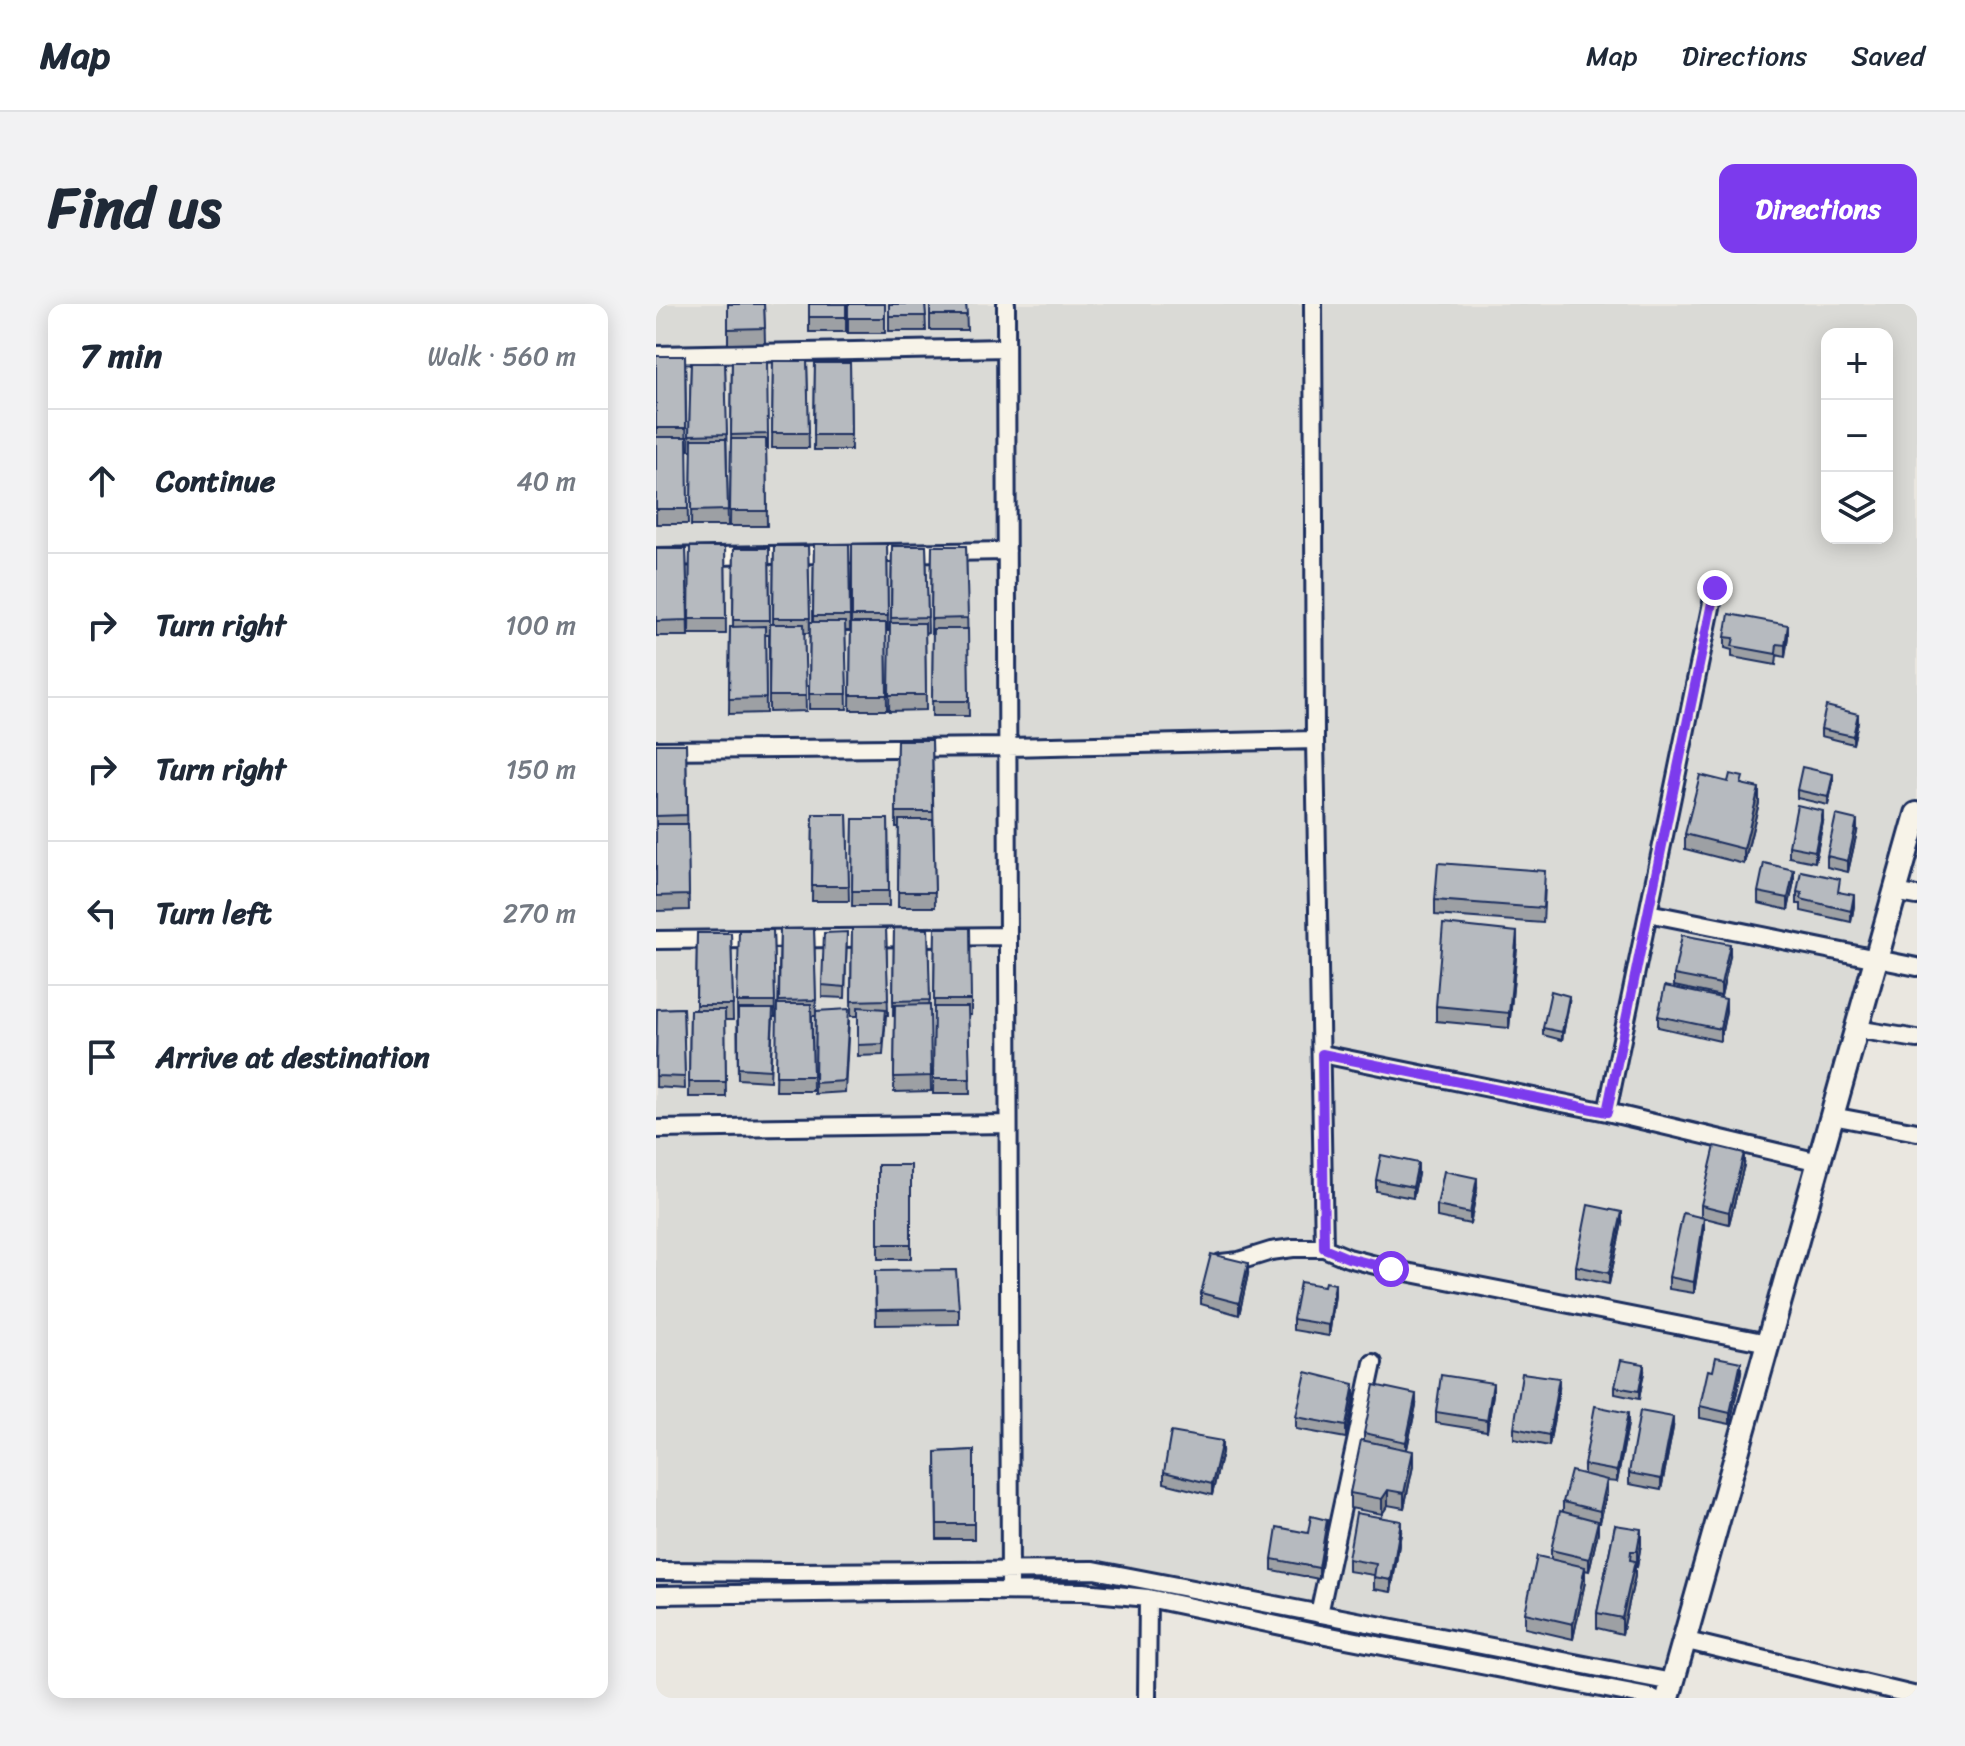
<!DOCTYPE html>
<meta charset="utf-8">
<style>
:root{--surface:#fff;--page:#f2f2f3;--text:#1f2937;--muted:#747a83;--line:#e0e1e3;--accent:#7c3aed}
body{margin:0;font-family:Sriracha,sans-serif;background:var(--page);color:var(--text)}
.controls{position:absolute;right:24px;top:24px;display:grid;overflow:hidden;border-radius:16px;box-shadow:0 4px 20px #0003}
.controls button{width:72px;height:72px;display:grid;place-items:center;padding:0;border:0;border-bottom:2px solid var(--line);background:var(--surface);color:var(--text);font:40px sans-serif}
.stop{position:absolute;width:24px;height:24px;margin:-18px;border:6px solid #7c3aed;border-radius:50%;background:#fff}
.stop.end{background:#7c3aed;border-color:#fff;box-shadow:0 2px 8px #0008}
.list{margin:0;padding:0;list-style:none}
h2{display:flex;justify-content:space-between;align-items:center;height:104px;margin:0;padding:0 32px;font-size:34px}
h2 small{font-size:26px;font-weight:400;color:var(--muted)}
.list li{display:grid;grid-template-columns:52px 1fr auto;gap:24px;align-items:center;box-sizing:border-box;height:144px;padding:0 32px;border-top:2px solid var(--line)}
.list b{display:block;font-size:30px;white-space:nowrap}
.list em{font-size:26px;font-style:normal;color:var(--muted)}
.icon{flex:none;width:44px;height:44px;fill:none;stroke:currentColor;stroke-width:2;stroke-linecap:round;stroke-linejoin:round}
.map{position:relative;flex:none;width:1261px;height:1394px;overflow:hidden;border-radius:16px}
header{display:flex;align-items:center;gap:48px;box-sizing:border-box;height:112px;padding:0 40px;background:var(--surface);border-bottom:2px solid var(--line)}
header strong{font-size:38px}
nav{display:flex;gap:44px;margin-inline-start:auto;font-size:28px}
.intro{display:flex;align-items:center;justify-content:space-between;box-sizing:border-box;height:192px;padding:0 48px}
h1{margin:0;font-size:56px}
.button{padding:20px 36px;border-radius:16px;background:var(--accent);color:#fff;font-size:28px;font-weight:700}
main{display:flex;gap:48px;padding:0 48px}
aside{flex:1;background:var(--surface);border-radius:16px;box-shadow:0 4px 20px #0003}
.map>svg:first-child{display:block}
</style>
<header>
<strong>Map</strong>
<nav><a>Map</a><a>Directions</a><a>Saved</a></nav>
</header>
<div class="intro"><h1>Find us</h1><a class="button">Directions</a></div>
<main>
<aside>
<h2>7 min<small>Walk · 560 m</small></h2>
<ul class="list">
<li><svg class="icon" aria-label="ahead" viewBox="0 0 24 24"><path d="M12 20V5M6 11l6-6 6 6"/></svg><div><b>Continue</b></div><em>40 m</em></li>
<li><svg class="icon" aria-label="right" viewBox="0 0 24 24"><path d="M7 20v-9h11M14 6l5 5-5 5"/></svg><div><b>Turn right</b></div><em>100 m</em></li>
<li><svg class="icon" aria-label="right" viewBox="0 0 24 24"><path d="M7 20v-9h11M14 6l5 5-5 5"/></svg><div><b>Turn right</b></div><em>150 m</em></li>
<li><svg class="icon" aria-label="left" viewBox="0 0 24 24"><path d="M17 20v-9H6M10 6l-5 5 5 5"/></svg><div><b>Turn left</b></div><em>270 m</em></li>
<li><svg class="icon" aria-label="arrive" viewBox="0 0 24 24"><path d="M6 21V4h12l-3 4 3 4H6"/></svg><div><b>Arrive at destination</b></div></li>
</ul>
</aside>
<div class="map">
<svg width="1261" height="1394" viewBox="0 0 1261 1394">
<rect width="100%" height="100%" fill="#eae7e0"/>
<filter id="ink" filterUnits="userSpaceOnUse"><feTurbulence type="fractalNoise" baseFrequency=".0125" numOctaves="2"/><feDisplacementMap in="SourceGraphic" scale="16" xChannelSelector="R" yChannelSelector="G"/><feConvolveMatrix kernelMatrix="1 2 1 2 8 2 1 2 1" color-interpolation-filters="sRGB"/></filter>
<g filter="url(#ink)">
<path fill="#dadad6" fill-rule="evenodd" d="M0 0H1261V513L1014 1386 477 1294 0 1283ZM1171 30H1231V234H1171Z"/>
<g fill="none" stroke-linecap="round" stroke-linejoin="round">
<defs>
<path id="minor" d="M350 0 354 1287
M657 0 659 436 668 944
M0 51 350 44
M0 253 351 247
M1059 284 951 808 1163 858
M0 446 352 443 659 436
M1238 588 1261 592
M992 609 1261 663
M0 636 352 632
M1200 725 1261 735
M666 750 951 808
M1176 812 1261 828
M0 825 352 820
M565 959 583 957 615 947 637 944H668L692 954 735 965 1112 1039
M0 1267 134 1268 438 1266 1016 1378
M0 1291 323 1287 427 1288 492 1294 659 1329 997 1394
M663 1310 717 1059
M1027 1336 1261 1392
M491 1394 492 1294"/>
<path id="major" d="M1012 1394 1261 510"/>
</defs>
<use href="#minor" stroke="#1b2f5e" stroke-width="22"/>
<use href="#major" stroke="#1b2f5e" stroke-width="28"/>
<use href="#minor" stroke="#f7f3e8" stroke-width="16"/>
<use href="#major" stroke="#f7f3e8" stroke-width="22"/>
</g>
<path fill="#9da0a4" stroke="#1b2f5e" stroke-width="2" d="M72 0H108L109 39 72 40Z
M153 0H190V28H153Z
M192 0H229V29H192Z
M233 0H269L270 27H233Z
M274 0H310L311 26H274Z
M0 52H29L32 220H0Z
M117 57H151L153 144H116Z
M76 58 112 130V145H110L111 222H74Z
M35 59H69L72 222H35L36 146H33Z
M159 59H194L195 146H158Z
M158 240H193L194 327H189L191 405H153L154 318H157Z
M196 240H231L232 327H230L231 406H194Z
M118 242H152L154 329H148L150 407 113 408V331H109L110 409 73 410 74 323H77L78 244H113L114 320H117Z
M236 242H270L272 328 269 329 270 406 233 407Z
M276 242H310L313 412H276L277 330H275Z
M34 243H69L70 330H33Z
M0 245H30L32 332H0Z
M1132 332 1129 353 1121 351 1120 361 1076 353V346L1069 344V333Z
M1202 418 1197 440 1165 432V425Z
M241 436H276L279 603H242L243 523H240Z
M0 440H30L33 606 0 607Z
M1072 478 1087 480 1103 499 1088 560 1029 545V530Z
M1177 478 1172 501 1141 494V486Z
M157 510H191L193 597H156Z
M197 515H232L233 602H196Z
M1167 518 1159 558 1133 553V542Z
M1201 528 1192 568 1171 563V552Z
M1138 577 1132 606 1102 599V588Z
M889 582 887 619 779 611V596Z
M1141 588H1184L1198 602 1195 618 1145 607V600H1141Z
M196 624H230L232 711H230L227 751 202 752V712H195Z
M238 624 272 625 275 787 238 788 239 712H237Z
M279 624 315 696V711H312L314 790H277Z
M124 625H158L160 712H156L157 787H120Z
M117 626 119 713H117L114 777 82 775 81 698Z
M191 628 189 694 166 693V681Z
M41 629H75L77 716H69L70 793H33L34 706H40Z
M861 643 853 724 780 717V702Z
M1074 652 1065 692 1018 682V671Z
M913 699 906 736 887 731V724Z
M27 704 29 785 0 783 1 705Z
M160 707 193 717 189 788 159 790Z
M1070 707 1064 737 1002 723V712Z
M222 861H255V955H222Z
M1088 861 1073 920 1045 913V901Z
M762 870 757 894 720 887V876Z
M821 885 814 920 781 913V902Z
M966 919 953 980 920 973V962Z
M1048 926 1038 989 1013 985V973Z
M219 967 303 1005V1020L220 1021Z
M592 970 583 1011 545 1000V989Z
M668 982 679 991 673 1032 637 1026V1015Z
M988 1068 983 1095 959 1090V1083Z
M1085 1069 1074 1120 1044 1114V1102Z
M903 1085 893 1142 858 1135V1124Z
M837 1090 831 1127 780 1119V1108Z
M698 1092 690 1134 640 1125V1113Z
M760 1101 751 1145 757 1162 748 1204 732 1201 726 1210 694 1204V1189L708 1136V1129Z
M972 1120 961 1178 951 1177V1188L944 1218H942V1228L933 1267 929 1266V1278L917 1335 869 1324V1309L895 1255V1246L907 1208V1198L928 1170V1161Z
M1017 1124 1005 1186 973 1180V1169Z
M318 1146V1235H281L280 1148Z
M566 1148 556 1191 508 1179V1168Z
M959 1221 985 1240 981 1263 979 1262V1272L966 1330 941 1324V1309Z
M671 1227 663 1275 616 1266V1255L652 1229Z
M745 1229 735 1288 718 1285V1271L692 1267V1255Z"/>
<path fill="#7f8286" stroke="#1b2f5e" stroke-width="2" d="M1132 321V332L1129 353V341Z
M1202 410V418L1197 440V432Z
M1177 470V478L1172 501V493Z
M1103 484V499L1088 560V545Z
M1167 507V518L1159 558V547Z
M1201 516V528L1192 568V557Z
M1138 566V577L1132 606V594Z
M1198 591V602L1195 618V607Z
M861 628V643L853 724V709Z
M1074 640V652L1065 692V680Z
M913 692V699L906 736V728Z
M1070 695V707L1064 737V725Z
M1088 849V861L1073 920V908Z
M762 859V870L757 894V883Z
M821 874V885L814 920V909Z
M966 908V919L953 980V969Z
M1048 914V926L1038 989V978Z
M592 959V970L583 1011V999Z
M679 980V991L673 1032V1021Z
M1085 1058V1069L1074 1120V1109Z
M988 1060V1068L983 1095V1087Z
M903 1074V1085L893 1142V1131Z
M837 1079V1090L831 1127V1116Z
M698 1080V1092L690 1134V1122Z
M760 1090V1101L750 1149V1138Z
M972 1109V1120L961 1178V1167Z
M1017 1113V1124L1005 1186V1175Z
M566 1137V1148L556 1191V1180Z
M757 1147V1162L748 1204V1189Z
M951 1176V1188L944 1218V1207Z
M732 1186V1201L726 1210V1195Z
M671 1216V1227L663 1275V1264Z
M745 1217V1229L735 1288V1276Z
M942 1217V1228L933 1267V1255Z
M985 1225V1240L981 1263V1247Z
M979 1257V1272L966 1330V1314Z
M929 1263V1278L917 1335V1320Z"/>
<path fill="#b6babf" stroke="#1b2f5e" stroke-width="2" d="M72 0H108L109 24 72 25Z
M153 0H190V13H153Z
M192 0H229V14H192Z
M233 0H269L270 12H233Z
M274 0H310L311 11H274Z
M0 52H29L30 124H0Z
M117 57H151L153 129H116Z
M76 58H111L112 130 75 131Z
M35 59H69L71 130 33 131Z
M159 59H194L195 131H158Z
M0 133H31L32 205H0Z
M36 135H70L72 206 35 207Z
M75 135H110L111 207H74Z
M158 240H193L194 312H157Z
M196 240H231L232 312H196Z
M118 242H152L154 314H117Z
M236 242H270L272 313 235 314Z
M276 242H310L312 314 275 315Z
M34 243H69L70 315H33Z
M78 244H113L114 316H77Z
M0 245H30L32 316 0 317Z
M1073 310 1132 321 1129 341 1121 340 1120 350 1076 342 1078 334 1069 333Z
M154 318H189L191 390H153Z
M195 319H230L231 391H194Z
M234 319H269L270 391H233Z
M114 320H148L150 392H113Z
M109 322 110 394 73 395 74 323Z
M277 325H312L313 397H276Z
M1170 402 1202 410 1197 432 1165 425Z
M241 436H276L277 508H240Z
M0 440H30L31 511 0 512Z
M1146 463 1177 470 1172 493 1141 486Z
M1074 470 1087 473 1085 480 1103 484 1088 545 1029 530 1044 471 1072 478Z
M1141 501 1167 507 1159 547 1133 542Z
M157 510H191L193 582H156Z
M1180 511 1201 516 1192 557 1171 552Z
M197 515H232L233 587H196Z
M243 516H277L279 588H242Z
M0 520H32L33 591 0 592Z
M782 559 889 567 887 604 779 596Z
M1108 559 1138 566 1132 594 1102 588Z
M1145 567 1184 575 1182 588 1198 591 1195 607 1145 595 1146 589 1141 588Z
M787 620 861 628 853 709 780 702Z
M196 624H230L232 696 195 697Z
M238 624 272 625 274 696 237 697Z
M279 624H314L315 696H278Z
M124 625H158L160 696 123 697Z
M83 626H117L119 698H81Z
M191 628 189 683 166 681 168 629Z
M41 629H75L77 701H40Z
M1026 631 1074 640 1065 680 1018 671Z
M1009 682 1070 695 1064 725 1002 712Z
M895 687 913 692 906 728 887 724Z
M121 700H155L157 772H120Z
M274 700 275 772 238 773 239 701Z
M202 703 230 705 227 740 202 741Z
M278 703H312L314 775H277Z
M27 704 29 773 0 772 1 705Z
M82 705H117L114 766 82 764Z
M193 705 189 777 159 779 160 707Z
M34 706H69L70 778H33Z
M1059 842 1088 849 1073 908 1045 901Z
M725 851 762 859 757 883 720 876Z
M222 861H255V940H222Z
M788 867 821 874 814 909 781 902Z
M932 901 966 908 953 969 920 962Z
M1027 909 1048 914 1038 978 1013 973Z
M555 950 592 959 583 999 545 989Z
M300 966 303 1005 220 1006 219 967Z
M644 978 668 982 669 978 679 980 673 1021 637 1015Z
M1060 1053 1085 1058 1074 1109 1044 1102 1052 1066 1057 1067Z
M965 1056 988 1060 983 1087 959 1083Z
M650 1068 698 1080 690 1122 640 1113Z
M866 1069 903 1074 893 1131 858 1124Z
M785 1071 837 1079 831 1116 780 1108Z
M718 1081 760 1090 750 1138 708 1129Z
M939 1102 972 1109 961 1167 928 1161Z
M984 1107 1017 1113 1005 1175 973 1169Z
M515 1128 566 1137 556 1180 508 1168Z
M705 1136 757 1147 748 1189 732 1186 726 1195 694 1189Z
M318 1146V1220H281L280 1148Z
M915 1167 951 1176 944 1207 907 1198Z
M904 1207 942 1217 933 1255 895 1246Z
M700 1209 745 1217 735 1276 718 1273 720 1260 692 1255Z
M655 1212 671 1216 663 1264 616 1255 621 1223 652 1229Z
M959 1221 985 1225 981 1247H975L974 1256 979 1257 966 1314 941 1309Z
M881 1252 929 1263 917 1320 869 1309Z"/>
</g>
<g fill="none" stroke-linecap="round" stroke-linejoin="round" filter="url(#ink)">
<path stroke="#7c3aed" stroke-width="10" d="M735 965 692 954 668 944 666 750 951 808 1059 284"/>
</g>
</svg>
<div class="controls">
<button>+</button>
<button>−</button>
<button><svg class="icon" aria-label="layers" viewBox="0 0 24 24"><path d="M12 4l9 5-9 5-9-5zM3 14l9 5 9-5"/></svg></button>
</div>
<div class="stop" style="left:735px;top:965px"></div>
<div class="stop end" style="left:1059px;top:284px"></div>
</div>
</main>
